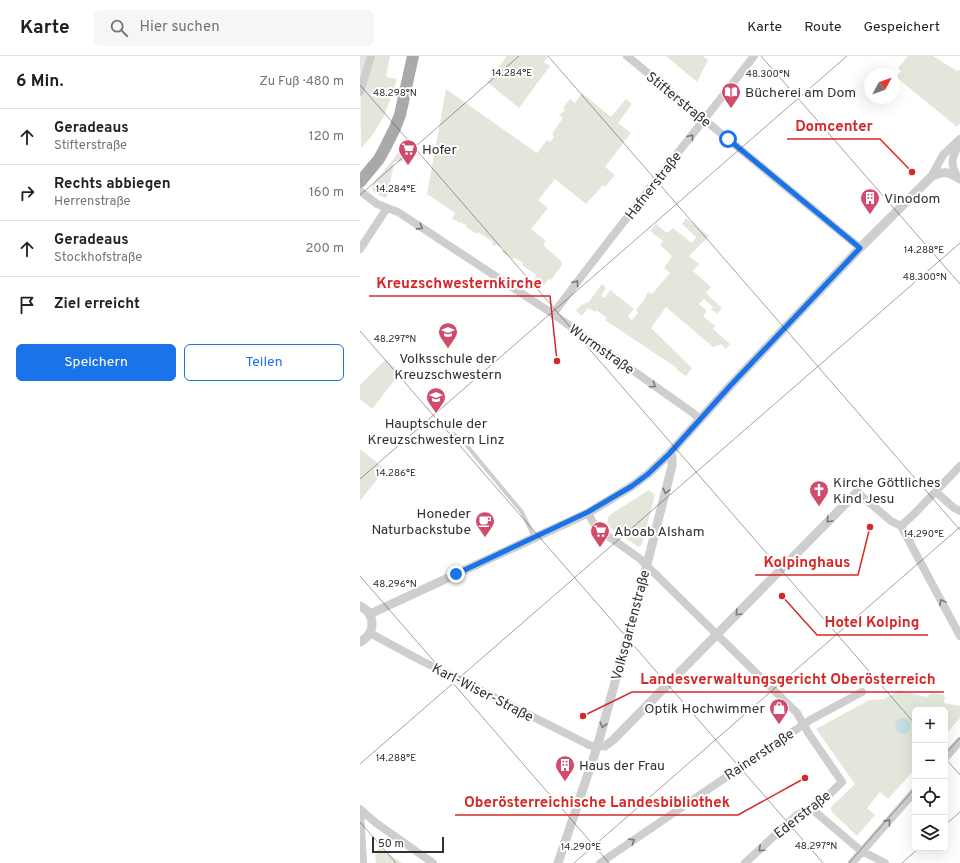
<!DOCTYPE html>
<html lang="de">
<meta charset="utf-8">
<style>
:root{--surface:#fff;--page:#f6f6f6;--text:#202124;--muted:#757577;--line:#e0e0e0;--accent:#1a73e8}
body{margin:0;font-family:Overpass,sans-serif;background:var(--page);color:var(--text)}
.controls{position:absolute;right:12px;bottom:12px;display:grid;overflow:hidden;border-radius:6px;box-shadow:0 4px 16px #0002}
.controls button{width:36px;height:36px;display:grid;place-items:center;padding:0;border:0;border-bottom:1px solid var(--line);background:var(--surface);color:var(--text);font:20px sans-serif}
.compass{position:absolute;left:504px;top:12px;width:36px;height:36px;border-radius:50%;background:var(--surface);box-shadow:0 4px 16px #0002;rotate:49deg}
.scale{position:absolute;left:12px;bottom:10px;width:72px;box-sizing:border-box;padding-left:4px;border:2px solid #313131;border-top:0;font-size:11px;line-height:14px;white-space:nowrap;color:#313131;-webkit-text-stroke:3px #fff;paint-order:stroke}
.stop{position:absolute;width:12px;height:12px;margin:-9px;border:3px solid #1a73e8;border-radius:50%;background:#fff}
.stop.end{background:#1a73e8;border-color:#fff;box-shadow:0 1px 4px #0008}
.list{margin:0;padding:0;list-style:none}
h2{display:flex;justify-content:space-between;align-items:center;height:52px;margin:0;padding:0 16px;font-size:17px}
h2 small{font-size:13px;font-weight:400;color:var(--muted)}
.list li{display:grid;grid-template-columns:26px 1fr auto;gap:12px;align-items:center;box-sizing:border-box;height:56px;padding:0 16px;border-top:1px solid var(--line)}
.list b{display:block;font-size:15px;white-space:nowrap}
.list p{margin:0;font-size:13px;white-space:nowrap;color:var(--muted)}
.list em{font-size:13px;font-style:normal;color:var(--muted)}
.actions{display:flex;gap:8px;padding:12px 16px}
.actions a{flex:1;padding:9px 0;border:1px solid var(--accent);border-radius:6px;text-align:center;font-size:14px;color:var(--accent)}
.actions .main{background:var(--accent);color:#fff}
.icon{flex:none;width:22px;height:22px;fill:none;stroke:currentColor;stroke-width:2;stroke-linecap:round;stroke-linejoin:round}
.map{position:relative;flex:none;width:600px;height:807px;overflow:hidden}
header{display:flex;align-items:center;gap:24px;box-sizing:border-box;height:56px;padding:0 20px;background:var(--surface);border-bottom:1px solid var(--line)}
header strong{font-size:19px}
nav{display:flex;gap:22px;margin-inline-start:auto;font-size:14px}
.search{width:280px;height:36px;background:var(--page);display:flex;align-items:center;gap:10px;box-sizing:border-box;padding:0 14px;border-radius:6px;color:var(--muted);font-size:15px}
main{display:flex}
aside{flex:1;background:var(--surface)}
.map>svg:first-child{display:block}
</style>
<header>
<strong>Karte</strong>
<div class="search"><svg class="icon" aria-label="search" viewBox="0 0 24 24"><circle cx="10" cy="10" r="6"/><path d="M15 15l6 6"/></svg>Hier suchen</div>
<nav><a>Karte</a><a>Route</a><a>Gespeichert</a></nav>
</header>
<main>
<aside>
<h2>6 Min.<small>Zu Fuß · 480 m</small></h2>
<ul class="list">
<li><svg class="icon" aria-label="ahead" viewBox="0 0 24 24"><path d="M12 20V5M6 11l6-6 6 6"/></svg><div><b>Geradeaus</b><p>Stifterstraße</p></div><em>120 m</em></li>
<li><svg class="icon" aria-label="right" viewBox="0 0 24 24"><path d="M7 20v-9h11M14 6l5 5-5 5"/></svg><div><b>Rechts abbiegen</b><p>Herrenstraße</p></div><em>160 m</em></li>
<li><svg class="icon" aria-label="ahead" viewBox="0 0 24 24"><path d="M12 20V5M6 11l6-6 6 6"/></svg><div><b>Geradeaus</b><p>Stockhofstraße</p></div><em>200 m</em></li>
<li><svg class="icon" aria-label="arrive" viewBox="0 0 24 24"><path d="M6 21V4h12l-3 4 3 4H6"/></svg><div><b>Ziel erreicht</b></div></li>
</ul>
<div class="actions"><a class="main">Speichern</a><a>Teilen</a></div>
</aside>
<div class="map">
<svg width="600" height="807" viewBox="0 0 600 807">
<rect width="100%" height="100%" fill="#fff"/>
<path fill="#e3e7db" d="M0 0H30L26 21 37 23C28 51 22 71 1 92Z
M147 0H188L184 6 190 10 159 52 127 26Z
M306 0H343L348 4 337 26Z
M548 0H573L597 15 600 14V67L597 71 536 21 541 15 538 12Z
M86 33 177 97 187 84 190 86 194 81 192 78 203 62 199 59 200 57 201 58 205 54 203 52 210 43 215 47 222 37 251 61 266 43 272 48 258 67 271 77 245 111 255 119 245 131 243 129 226 148 195 123 178 144 188 152 171 173 186 185 183 189 201 205 202 209 191 224 189 223 184 229 174 222 176 219 162 209 163 207 155 202 153 203 142 196 144 193 136 188 135 190 132 189 133 186 118 176 117 178 106 171 107 170 101 166 100 167 92 162 95 157 67 138Z
M45 83H47L44 105 34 106 28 139 25 142C17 138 8 136 14 126 26 112 38 100 45 83Z
M326 162 349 180 329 200 339 208 333 215 351 231 346 237 362 252 357 258 351 253 353 251 344 243 339 248 347 255 343 260 355 270 353 273 370 288 366 293 361 288 353 291 306 251 291 272 332 312 326 320 317 314V312L245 264 247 262 236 254 235 256 228 252 222 260 216 255 222 248 224 249 226 246 228 247 242 228 246 232 241 240 245 242 250 234 274 253 268 260 272 264 278 257 276 254 284 244 288 236 292 238 310 217 304 212 312 200 300 189 303 185 290 175 296 168 307 177 313 172 332 187 336 181 322 168Z
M25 304 41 316 12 353 0 343V329Z
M0 393 25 413 0 445Z
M289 434 295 439 282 488 279 491 277 490 251 472C247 467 246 463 251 458Z
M540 634 566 641 572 637 585 639 584 647 600 650V662L585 679V654H555V713L528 743 520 736 507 752 515 759 497 780 472 756 471 753 472 750 495 728 456 673 509 644 524 643Z
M19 793 23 794 42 807H16L15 796Z"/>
<path fill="#c8dee3" d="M535 670a8 8 0 1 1 16 0a8 8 0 1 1-16 0Z"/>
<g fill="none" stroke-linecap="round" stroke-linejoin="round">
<path stroke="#cecece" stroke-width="4" d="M93 378 103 385 162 456 174 481"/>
<path stroke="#cecece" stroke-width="8" d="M267 0 500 192
M0 36 11 0
M571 121 583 99 600 83
M598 122C589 107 592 101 600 87
M0 135 17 148 38 156 193 258 333 357 340 363
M0 193 27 152
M193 258C258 171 327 86 394 0
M497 436 531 465 541 470 600 580
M576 436 594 452 600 455
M228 457 234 468 238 473 279 502 437 657 449 678 482 726 453 754 445 755 437 759 385 807
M541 470 554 458 600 410
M10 577 56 602 229 689 237 691 242 690
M585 702 600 685
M0 753 16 767 73 807
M453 754 500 794 525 807
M0 756 3 807
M240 807 450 664 502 636
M492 807 555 735"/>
<path stroke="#cecece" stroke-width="9" d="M0 550C16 558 16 577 0 586
M10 558 228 457 272 430 288 418 309 398 370 330 500 192 571 121C583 114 589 116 600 123
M245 690 253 684 497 436
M198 807 237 691 243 670 284 520 312 410V401L309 398"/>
<path stroke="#a9a9a9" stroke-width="12" d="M0 126 19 103 25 92 35 72 40 59 53 0"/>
<path stroke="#868686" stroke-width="1" d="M585 698 600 682
M489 807 555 732"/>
</g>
<defs><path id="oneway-chevron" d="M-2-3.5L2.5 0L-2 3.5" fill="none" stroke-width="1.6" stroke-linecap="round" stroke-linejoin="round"/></defs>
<g stroke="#787878">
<use href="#oneway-chevron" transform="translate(331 81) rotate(-52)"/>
<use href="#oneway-chevron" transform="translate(60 171) rotate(33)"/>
<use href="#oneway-chevron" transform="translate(216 227) rotate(-53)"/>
<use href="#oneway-chevron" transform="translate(293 329) rotate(35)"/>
<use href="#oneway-chevron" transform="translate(306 435) rotate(104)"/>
<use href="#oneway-chevron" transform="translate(469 464) rotate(134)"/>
<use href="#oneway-chevron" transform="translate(582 546) rotate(-118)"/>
<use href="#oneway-chevron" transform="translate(378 557) rotate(134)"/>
<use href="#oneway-chevron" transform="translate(243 669) rotate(105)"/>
<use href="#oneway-chevron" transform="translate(528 766) rotate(-48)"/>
<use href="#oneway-chevron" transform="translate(272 785) rotate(-34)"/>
<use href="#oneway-chevron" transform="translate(401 793) rotate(138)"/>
</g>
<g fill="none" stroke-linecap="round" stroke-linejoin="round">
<path stroke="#1a73e8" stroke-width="5" d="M96 518 228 456 272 430 288 418 309 398 370 330 500 192 368 83"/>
</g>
<path fill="none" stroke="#313131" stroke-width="1" stroke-opacity="0.45" d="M188 0 600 474M401 0 600 228M0 29 555 668M0 139 159 0M0 275 463 807M0 423 487 0M0 520 249 807M585 702 600 719M0 708 600 187M0 766 36 807M585 769 600 756M214 807 600 471M542 807 559 792"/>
<defs>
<symbol id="library-pin" viewBox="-11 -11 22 30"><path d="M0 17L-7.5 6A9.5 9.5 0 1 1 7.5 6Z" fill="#d04b6c" stroke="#fff"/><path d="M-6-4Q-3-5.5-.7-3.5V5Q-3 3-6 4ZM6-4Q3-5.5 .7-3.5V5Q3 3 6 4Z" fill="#fff"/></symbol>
<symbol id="supermarket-pin" viewBox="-11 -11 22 30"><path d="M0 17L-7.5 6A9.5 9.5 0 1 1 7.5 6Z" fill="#d04b6c" stroke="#fff"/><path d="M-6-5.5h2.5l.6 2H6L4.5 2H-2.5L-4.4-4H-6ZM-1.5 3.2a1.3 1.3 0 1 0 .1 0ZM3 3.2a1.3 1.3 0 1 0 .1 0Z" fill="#fff"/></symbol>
<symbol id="building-pin" viewBox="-11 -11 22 30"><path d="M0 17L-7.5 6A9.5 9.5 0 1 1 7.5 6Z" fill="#d04b6c" stroke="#fff"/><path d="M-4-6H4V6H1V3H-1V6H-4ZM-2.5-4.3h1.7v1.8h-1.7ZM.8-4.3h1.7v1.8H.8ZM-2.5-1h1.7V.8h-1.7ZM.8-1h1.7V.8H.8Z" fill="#fff"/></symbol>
<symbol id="school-pin" viewBox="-11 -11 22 30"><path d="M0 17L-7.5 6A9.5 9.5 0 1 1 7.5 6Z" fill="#d04b6c" stroke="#fff"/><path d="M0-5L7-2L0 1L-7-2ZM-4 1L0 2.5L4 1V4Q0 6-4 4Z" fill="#fff"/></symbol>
<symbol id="church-pin" viewBox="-11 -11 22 30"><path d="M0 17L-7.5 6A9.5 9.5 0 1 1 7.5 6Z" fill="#d04b6c" stroke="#fff"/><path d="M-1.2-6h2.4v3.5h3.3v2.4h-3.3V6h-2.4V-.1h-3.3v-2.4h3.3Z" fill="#fff"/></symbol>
<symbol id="cafe-pin" viewBox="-11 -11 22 30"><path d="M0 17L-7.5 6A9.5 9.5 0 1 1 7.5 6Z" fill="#d04b6c" stroke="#fff"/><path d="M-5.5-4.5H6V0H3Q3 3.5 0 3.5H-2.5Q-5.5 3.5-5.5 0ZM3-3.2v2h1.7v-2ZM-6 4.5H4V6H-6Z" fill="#fff"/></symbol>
<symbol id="shop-pin" viewBox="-11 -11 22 30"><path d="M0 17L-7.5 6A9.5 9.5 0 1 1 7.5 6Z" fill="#d04b6c" stroke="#fff"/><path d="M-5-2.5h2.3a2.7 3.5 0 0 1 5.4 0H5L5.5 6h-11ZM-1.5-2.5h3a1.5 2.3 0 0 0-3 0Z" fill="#fff"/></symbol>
</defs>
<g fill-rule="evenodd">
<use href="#library-pin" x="360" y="25" width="22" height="30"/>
<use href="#supermarket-pin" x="37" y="82" width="22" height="30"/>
<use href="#building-pin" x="499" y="131" width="22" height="30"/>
<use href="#school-pin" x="77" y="265" width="22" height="30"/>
<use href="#school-pin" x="65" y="330" width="22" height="30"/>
<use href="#church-pin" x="448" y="423" width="22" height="30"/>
<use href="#cafe-pin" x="114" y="454" width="22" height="30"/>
<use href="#supermarket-pin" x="229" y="464" width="22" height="30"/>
<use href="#shop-pin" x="408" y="641" width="22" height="30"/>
<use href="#building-pin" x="194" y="698" width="22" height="30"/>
</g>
<g text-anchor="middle" stroke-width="4" stroke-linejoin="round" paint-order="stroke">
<g font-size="14" fill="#313131" stroke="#fff" text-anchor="start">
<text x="385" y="41">Bücherei am Dom</text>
<text x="62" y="98">Hofer</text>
<text x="524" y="147">Vinodom</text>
<text x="88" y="307" text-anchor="middle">Volksschule der<tspan x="88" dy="16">Kreuzschwestern</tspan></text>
<text x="76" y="372" text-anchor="middle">Hauptschule der<tspan x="76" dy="16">Kreuzschwestern Linz</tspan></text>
<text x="473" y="431">Kirche Göttliches<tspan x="473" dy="16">Kind Jesu</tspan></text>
<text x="111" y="462" text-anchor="end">Honeder<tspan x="111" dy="16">Naturbackstube</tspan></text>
<text x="254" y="480">Aboab Alsham</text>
<text x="405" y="657" text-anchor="end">Optik Hochwimmer</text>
<text x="219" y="714">Haus der Frau</text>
</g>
<g font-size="14" fill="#313131" stroke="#fff">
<text transform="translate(319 43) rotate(39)" y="5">Stifterstraße</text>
<text transform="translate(293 129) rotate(-52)" y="5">Hafnerstraße</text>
<text transform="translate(242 293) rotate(35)" y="5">Wurmstraße</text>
<text transform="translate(270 569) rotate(-75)" y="5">Volksgartenstraße</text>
<text transform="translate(123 636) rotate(27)" y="5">Karl-Wiser-Straße</text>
<text transform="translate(399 698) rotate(-34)" y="5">Rainerstraße</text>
<text transform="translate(442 758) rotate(-38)" y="5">Ederstraße</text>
</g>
</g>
<g font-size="10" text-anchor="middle" fill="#313131" stroke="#fff" stroke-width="4" stroke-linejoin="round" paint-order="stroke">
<text x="152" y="20">14.284°E</text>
<text x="408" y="21">48.300°N</text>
<text x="35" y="40">48.298°N</text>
<text x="36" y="136">14.284°E</text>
<text x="564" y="197">14.288°E</text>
<text x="565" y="224">48.300°N</text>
<text x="35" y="286">48.297°N</text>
<text x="36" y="420">14.286°E</text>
<text x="564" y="481">14.290°E</text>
<text x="35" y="531">48.296°N</text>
<text x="36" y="705">14.288°E</text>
<text x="456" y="793">48.297°N</text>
<text x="221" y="794">14.290°E</text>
</g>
<path fill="none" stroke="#d62828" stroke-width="1.5" d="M552 116L520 83H427M197 305L190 240H9M510 471L498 519H395M422 540L457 579H568M223 660L272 636H584M445 722L378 759H95"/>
<g fill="#d62828" stroke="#fff" stroke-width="1.5">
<circle cx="552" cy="116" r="4"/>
<circle cx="197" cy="305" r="4"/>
<circle cx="510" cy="471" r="4"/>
<circle cx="422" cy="540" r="4"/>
<circle cx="223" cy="660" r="4"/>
<circle cx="445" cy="722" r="4"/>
</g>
<g font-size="15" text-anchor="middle" font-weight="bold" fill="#d62828" stroke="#fff" stroke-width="4" stroke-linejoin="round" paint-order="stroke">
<text x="474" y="75">Domcenter</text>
<text x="99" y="232">Kreuzschwesternkirche</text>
<text x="447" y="511">Kolpinghaus</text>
<text x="512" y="571">Hotel Kolping</text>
<text x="428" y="628">Landesverwaltungsgericht Oberösterreich</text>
<text x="237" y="751">Oberösterreichische Landesbibliothek</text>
</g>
</svg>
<div class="controls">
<button>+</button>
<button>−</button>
<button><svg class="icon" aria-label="locate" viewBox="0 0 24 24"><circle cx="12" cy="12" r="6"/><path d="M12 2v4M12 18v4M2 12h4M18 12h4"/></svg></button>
<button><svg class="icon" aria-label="layers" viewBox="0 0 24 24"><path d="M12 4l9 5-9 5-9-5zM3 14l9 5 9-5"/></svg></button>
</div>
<svg class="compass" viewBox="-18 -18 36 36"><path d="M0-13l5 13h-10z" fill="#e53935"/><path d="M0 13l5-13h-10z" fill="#757577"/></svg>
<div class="scale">50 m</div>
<div class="stop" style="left:368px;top:83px"></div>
<div class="stop end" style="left:96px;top:518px"></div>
</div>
</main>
